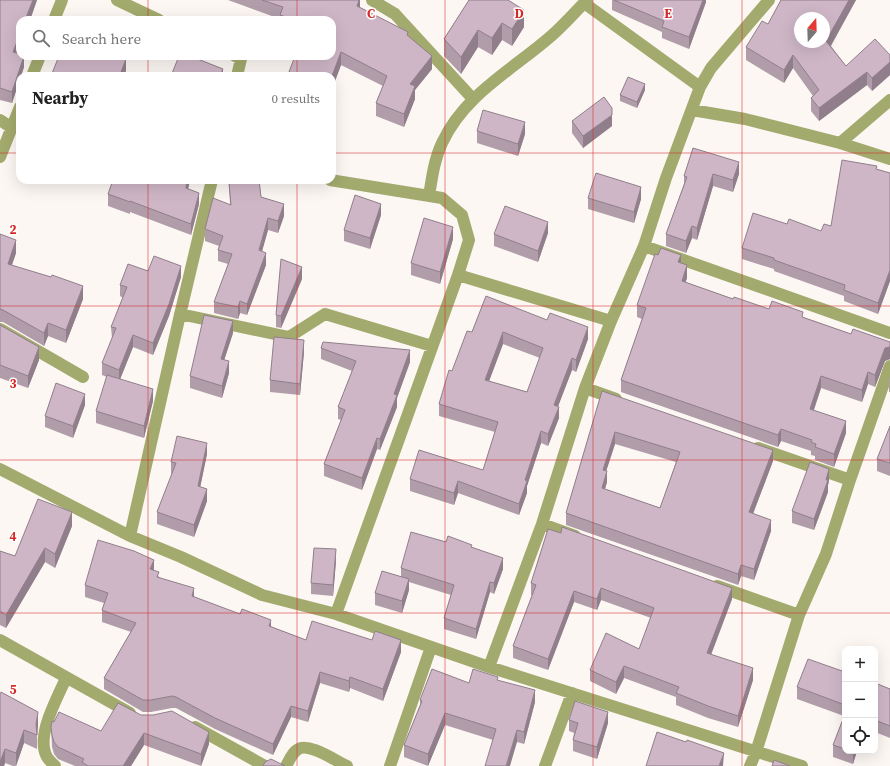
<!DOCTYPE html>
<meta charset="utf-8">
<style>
:root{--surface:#fff;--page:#f6f6f6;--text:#222;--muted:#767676;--line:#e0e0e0}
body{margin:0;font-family:"Source Serif 4",serif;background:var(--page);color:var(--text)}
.controls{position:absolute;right:12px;bottom:12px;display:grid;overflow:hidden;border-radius:8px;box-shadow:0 4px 16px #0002}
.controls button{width:36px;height:36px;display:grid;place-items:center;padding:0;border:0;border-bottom:1px solid var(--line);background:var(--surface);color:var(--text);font:20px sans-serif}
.compass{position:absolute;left:794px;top:12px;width:36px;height:36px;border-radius:50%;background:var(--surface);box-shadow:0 4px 16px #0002;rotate:19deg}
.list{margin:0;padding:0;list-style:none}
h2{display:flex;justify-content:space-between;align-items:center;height:52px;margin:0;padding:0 16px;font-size:17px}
h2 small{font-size:13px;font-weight:400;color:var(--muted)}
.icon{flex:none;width:22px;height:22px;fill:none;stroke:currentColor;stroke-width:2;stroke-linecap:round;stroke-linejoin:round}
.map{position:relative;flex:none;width:890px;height:766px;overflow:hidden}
.search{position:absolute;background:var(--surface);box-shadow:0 4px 16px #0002;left:16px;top:16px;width:320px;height:44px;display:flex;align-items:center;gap:10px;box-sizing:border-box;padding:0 14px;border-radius:12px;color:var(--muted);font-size:15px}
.panel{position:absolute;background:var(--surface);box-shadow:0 4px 16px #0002;left:16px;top:72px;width:320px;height:112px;border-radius:12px}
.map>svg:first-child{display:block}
</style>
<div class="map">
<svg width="890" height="766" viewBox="0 0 890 766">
<rect width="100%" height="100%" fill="#fcf7f3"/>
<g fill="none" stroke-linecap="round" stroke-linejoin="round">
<path stroke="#a3aa6d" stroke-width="12" d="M117 0 159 20
M372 0 395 14 473 99
M584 3 700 87
M54 20 62 0
M235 56 241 59 237 76
M32 76 40 56
M692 110 745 119 840 143 890 159
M0 120 12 128
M840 143 890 100
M0 157 20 107
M330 180 442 198 462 215 469 240 458 275 336 614
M429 196C432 178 434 160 442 143 464 95 512 70 550 37 563 26 575 12 587 0
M644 246 890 333
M458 275 611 321
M180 314 289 337 325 314 432 346
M0 329 83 377
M585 388 616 399
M758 448 850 480
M0 469 130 536 181 557 262 595 336 614 489 667 802 766
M542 524 575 536
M130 536 179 319 212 180
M717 586 799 615
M0 640 130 713
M489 667 542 524 585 388 611 321 644 246 666 178 700 87 711 68 769 0
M195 727 265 766
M55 766C52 763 49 760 47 757 35 736 58 697 66 678
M286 766C289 761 292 753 297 750 307 741 336 761 347 766
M390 766 431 647
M545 766 572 693
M750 766 756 752 799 615 826 554 850 480 890 366"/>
</g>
<path fill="#b19daa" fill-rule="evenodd" d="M0 0H37L30 20H20L17 53 24 67 21 76H20V79L12 103 0 100Z
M228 0H360V7L408 37 432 69 415 90V99L404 127 376 116V103L383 86 341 65 332 89V76H289V72L332 20H280V19Z
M469 0 524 27 512 46 502 40 492 55 478 47 461 74 444 56V39Z
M612 0H706V2L689 49 662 38V32L612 10Z
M781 0H856L831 46 846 66 890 55V75L872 91 867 85 819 121 811 111V98L813 96 793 68 784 83 746 60V47L768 24Z
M645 90 637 108 620 101V95Z
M572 121 612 126 583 148 572 133Z
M477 131 525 134 518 156 477 143Z
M693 148 739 174 733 192 713 186 697 240 692 238 686 253 666 246V234L684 184V176Z
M877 169 890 173V281L878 314 844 301V296L774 271V269L742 259V248L787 224 821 231 831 226Z
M229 183 261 197 284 216 278 233 268 230 262 251 266 265 247 315 240 313 238 319 214 313V302L228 264 218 261V250L219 246 205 241V229L230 204Z
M188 189 199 204 191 235 130 212V214L108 206V194Z
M588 198 641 199 634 223 588 209Z
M381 215 370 249 344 241V230Z
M548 233 538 262 494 246V234Z
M0 234 16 253 12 265 83 299 66 343 48 336 44 346 3 322H0Z
M453 239 440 284 411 275V263Z
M681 263 687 278 685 282 733 299 769 309 803 317 851 334 890 342V359L885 361 875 387 868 384 862 402 821 388 814 410 846 433 834 467 815 460V456L811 455V451L781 441 778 447 621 392V380L642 319 637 317V305Z
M148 271 181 277 169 316 153 355 133 347 120 379 153 401 144 438 96 423V411L107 377 102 375V363L112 338 111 327 123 298 120 296V285Z
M302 279 281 328 276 327V315Z
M486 296 588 339 576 372 572 370 558 406 559 418 548 446 541 443 527 486V493L519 515 458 493 454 505 410 491V479L483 470 495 432 439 416V404L452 371 472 332ZM503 344 540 358 527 392 489 381Z
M0 325 39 360 28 388 0 378Z
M233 333 224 360 229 373 222 398 190 388V376Z
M321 348 410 362 397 398V407L380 450 377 449 362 490 324 476V464L341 420 338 419V407L352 371 321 359Z
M304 352 300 395 270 392V380Z
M890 376V392H889V380Z
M602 391 773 461 753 514 771 531 754 580 741 576 738 585 566 525V513ZM615 444 676 462 660 508 605 489 607 482 606 471Z
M85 405 73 438 45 427V416Z
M890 426V476L877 471V459Z
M207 454 200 487 207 501 194 537 157 524V512L172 474 171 473V462Z
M829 481 828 485V492L814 530 792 523V511Z
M72 526 55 568 45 562 6 628 0 625V551L15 556Z
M548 529 732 599 711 655 753 680 738 727 708 718 676 705V697L624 678 616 694 590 681V670L639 649 651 618 601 600 597 610 574 602 548 670 513 658V646L532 595H531V583Z
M446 542 472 547 503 569 494 594 490 592 476 639 444 629V618L451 595 409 582V590L402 613 375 605V593L401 576V568Z
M336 561 333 596 311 594V583Z
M154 570 159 577 194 597 306 640 401 652 383 701 350 688 349 692 320 683 308 722 291 717 273 755 215 729 176 708H172L151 712H143L104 689V678L131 632 102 622V610L104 603 85 597V585Z
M845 672V751H857L853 764 833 757V745L844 716 797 699V687Z
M498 681 535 702 524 744 517 742 493 740 445 725 428 766 404 757V745L420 705V700L469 683Z
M875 683 890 689V738L875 732Z
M0 694 38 726 37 736V749L24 743 16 766H13L5 763 4 766H0Z
M141 715 209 744 201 766 144 745 131 766H75L58 759 54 754 52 747 51 727 54 722 101 731Z
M569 720 608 723 597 759 573 751V740L574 733 569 731Z"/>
<path fill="#907f8b" d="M33 0H37L30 20H25Z
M359 0H360V12L357 6Z
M703 0H706V2L689 49V37Z
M849 0H856L826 54V41Z
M524 10V27L512 46V29Z
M502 23V40L492 55V38Z
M478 30V47L461 74V57Z
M20 34V46L13 64V52Z
M341 52V65L332 89V76Z
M793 55V68L784 83V70Z
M24 56V67L21 76H20V79L12 103V92Z
M432 56V69L415 90V99L404 127V114L410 84Z
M126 59V71L124 76 121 72Z
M890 62V75L872 91V78Z
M223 69V76H220Z
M867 72V85L819 121V108Z
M645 84V90L637 108V102Z
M612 115V126L583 148V136Z
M525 122V134L518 156V144Z
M739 162V174L733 192V180Z
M713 174V186L697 240V228Z
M187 180H190L186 200V188Z
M641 187V199L634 223V212Z
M199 193V204L191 235V224Z
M284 204V216L278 233V221Z
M381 204V215L370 249V238Z
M268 218V230L259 262V250Z
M548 222V233L538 262V251Z
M692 226V238L686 253V241Z
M453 227V239L440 284V272Z
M16 240V253L8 276V264Z
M266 253V265L247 315V304Z
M681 255V267L678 262Z
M687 265V278L682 293V281Z
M181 266V277L169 316 153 355V343Z
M302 267V279L281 328V316Z
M890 270V281L878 314V303Z
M83 286V299L66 343V330Z
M240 301V313L238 319V307Z
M233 321V333L221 370V359Z
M48 323V336L44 346V333Z
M588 327V339L576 372V360Z
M503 332V344L485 392V380Z
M133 335V347L119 382V370Z
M304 340V352L300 395V384Z
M39 347V360L28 388V376Z
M890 347V359L885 361 875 387V375L885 348Z
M410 350V362L397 398V407L380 450V439L394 394Z
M572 358V370L554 417V405Z
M229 361V373L222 398V386Z
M868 372V384L862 402V390Z
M821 376V388L810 421V409Z
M153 389V401L144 438V426Z
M85 394V405L73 438V426Z
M559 407V418L548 446V434Z
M846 421V433L834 467V454Z
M781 429V441L778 447V435Z
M541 431V443L527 486V493L519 515V504L525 480Z
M615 432V444L603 481V470Z
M377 438V449L362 490V478Z
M207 443V454L198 498V486Z
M773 450V461L749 524V512Z
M829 469V481L828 485V492L814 530V519Z
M607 471V482L602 499V488Z
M458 481V493L454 505V493Z
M207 489V501L194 537V525Z
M72 512V526L55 568V554Z
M771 520V531L754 580V569Z
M45 548V562L6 628V615Z
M336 549V561L333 596V585Z
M503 558V569L494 594V583Z
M154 560V571L150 569Z
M741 565V576L738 585V574Z
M409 579V590L402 613V601Z
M490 582V592L476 639V629Z
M194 588V600L192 596Z
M601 588V600L597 610V599Z
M732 588V599L707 665V653Z
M574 591V602L548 670V659Z
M271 620V631L269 626Z
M401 640V652L383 701V689Z
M624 666V678L616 694V682Z
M753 668V680L738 727V716Z
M320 672V683L308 722V711Z
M350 677V688L349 692V681Z
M535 690V702L524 744V732Z
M291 706V717L273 755V744Z
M38 712V726L37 736 36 724Z
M608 712V723L597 759V747Z
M445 713V725L428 766V754Z
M24 730V743L16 766V753Z
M517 730V742L510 766H506Z
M209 732V744L201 766V754Z
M144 733V745L131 766H123Z
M5 749V763L4 766H0V762Z
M853 751H857L853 764Z
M724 753 723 766H719Z"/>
<path fill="#ceb6c6" stroke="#907f8b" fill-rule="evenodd" d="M0 0H33L25 20H20V34L13 52 20 54V56H24L12 92 0 88Z
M262 0H359L357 6 408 32 407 35 432 56 410 84 415 86 404 114 376 103 387 76 341 52 332 76H301L289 72 295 56H332V20H294L280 15 283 7Z
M469 0H508L524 10 512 29 502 23 492 38 478 30 461 57 444 39Z
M614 0H703L689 37 662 27 664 21Z
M781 0H849L826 41 846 66 875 39 890 55V62L872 78 867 72 819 108 811 98 819 90 793 55 784 70 746 47 762 21 768 24ZM800 18H824V42H800Z
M59 56H95L98 57V56H119L126 59 121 72 132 76H51Z
M179 56H190L223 69 220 76H171Z
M628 77 645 84 637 102 620 95Z
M604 97 612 108V115L583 136 572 121Z
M483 110 525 122 518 144 477 131Z
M693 148 739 162 733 180 713 174 697 228 692 226 686 241 666 234 687 177 684 176Z
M842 160 877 166 876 169 890 173V270L878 303 844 290 845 285 774 260V258L742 248 753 213 787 224 789 219 821 231 824 224 831 226Z
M596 173 641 187 634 212 588 198Z
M113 180H187L186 188 199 193 191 224 130 201V202L108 194Z
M259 180 261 197 284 204 278 221 268 218 259 250 266 253 247 304 240 301 238 307 214 302 232 254 218 250 223 236 205 229 213 198 231 205 229 183Z
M355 195 381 204 370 238 344 230Z
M505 206 548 222 538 251 494 234Z
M424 218 453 227 440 272 411 263Z
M0 234 16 240 8 264 51 277 52 275 83 286 66 330 48 323 44 333 3 310 0 309Z
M661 248 681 255 678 262 687 265 682 281 733 299 734 297 769 309 772 301 803 312 802 317 851 334 853 329 890 342V347L885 348 875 375 868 372 862 390 821 376 810 409 846 421 834 454 815 447 816 444 811 442 812 440 781 429 778 435 621 380 646 308 637 305 655 254 658 255Z
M154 256 181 266 169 304 153 343 133 335 119 370 102 363 116 328 111 327 127 287 120 285 128 264 148 271Z
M281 259 302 267 281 316 276 315Z
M486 296 547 320 550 313 588 327 576 360 572 358 554 405 559 407 548 434 541 431 525 480 527 481 519 504 458 481 454 493 410 479 419 450 483 470 498 422 439 404 449 370 452 371 467 331 472 332ZM503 332 543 348 527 392 485 380Z
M204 315 233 321 221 359 229 361 222 386 190 376Z
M0 325 39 347 28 376 0 365Z
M274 337 304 340 300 384 270 380Z
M323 342 410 350 394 394 397 395 380 439 377 438 362 478 324 464 345 410 338 407 356 361 321 348Z
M107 375 153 389 144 426 96 411Z
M56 383 85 394 73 426 45 416Z
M602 391 773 450 749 512 771 520 754 569 741 565 738 574 566 513ZM615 432 680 452 660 508 602 488 607 471 603 470Z
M890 426V463L877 459Z
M177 436 207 443 198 486 207 489 194 525 157 512 176 463 171 462Z
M810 462 829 469 826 480H828L814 519 792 511Z
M38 499 72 512 55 554 45 548 6 615 0 611V551L15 556Z
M562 527 732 588 707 653 753 668 738 716 708 706 676 693 679 687 624 666 616 682 590 670 606 633 639 649 654 608 601 588 597 599 574 591 548 659 513 646 536 585 531 583 548 529 561 533Z
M411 532 446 542 448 536 472 545 471 547 503 558 494 583 490 582 476 629 444 618 454 585 401 568Z
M98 540 134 551 154 560 150 569 159 572 157 577 194 588 192 596 240 614 242 609 271 620 269 626 306 640 312 621 372 640 375 631 401 640 383 689 350 677 349 681 320 672 308 711 291 706 273 744 215 718 176 697 172 696 151 700H143L104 678 136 623 102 610 108 593 85 585Z
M314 548 336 549 333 585 311 583Z
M382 571 409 579 402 601 375 593Z
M808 659 845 672V705L797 687Z
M432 669 469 683 473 669 498 677 497 680 535 690 524 732 517 730 506 766H485L496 729 445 713 428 754 404 745 422 701 420 700Z
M875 683 890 689V726L875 720Z
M1 692 38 712 36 724 37 735 24 730 16 753 5 749 0 762V694Z
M575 701 608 712 597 747 573 740 578 723 569 720Z
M118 703 141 715H153L172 711 209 732 201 754 144 733 123 766H88L82 762 84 759 58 747 54 742 52 735 51 727 52 721 54 722 59 712 101 731Z
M845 714V749L833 745Z
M657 732 686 742 687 740 724 753 719 766H646Z
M271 759 285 766H263L265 762Z
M774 760 790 766H772Z"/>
<path fill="none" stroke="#d62828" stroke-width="1" stroke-opacity="0.55" d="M148 0V20M297 0V20M445 0V766M593 0V766M742 0V766M148 56V76M297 56V76M0 153H20M332 153H890M148 180V766M297 180V766M0 306H890M0 460H890M0 613H890"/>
<g font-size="13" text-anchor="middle" font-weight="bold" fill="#d62828" stroke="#fff" stroke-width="3" stroke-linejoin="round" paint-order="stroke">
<text x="371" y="18">C</text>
<text x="519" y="18">D</text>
<text x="668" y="18">E</text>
<text x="13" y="234">2</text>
<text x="13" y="388">3</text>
<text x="13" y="541">4</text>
<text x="13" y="694">5</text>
</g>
</svg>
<div class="controls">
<button>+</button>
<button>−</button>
<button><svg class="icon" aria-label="locate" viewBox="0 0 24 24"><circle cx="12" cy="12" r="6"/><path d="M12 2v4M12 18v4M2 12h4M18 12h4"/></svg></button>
</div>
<svg class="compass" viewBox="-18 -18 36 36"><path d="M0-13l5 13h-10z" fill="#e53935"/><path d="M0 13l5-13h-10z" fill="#767676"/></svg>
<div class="search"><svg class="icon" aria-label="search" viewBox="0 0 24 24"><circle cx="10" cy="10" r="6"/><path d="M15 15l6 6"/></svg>Search here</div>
<section class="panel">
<h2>Nearby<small>0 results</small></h2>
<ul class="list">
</ul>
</section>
</div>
